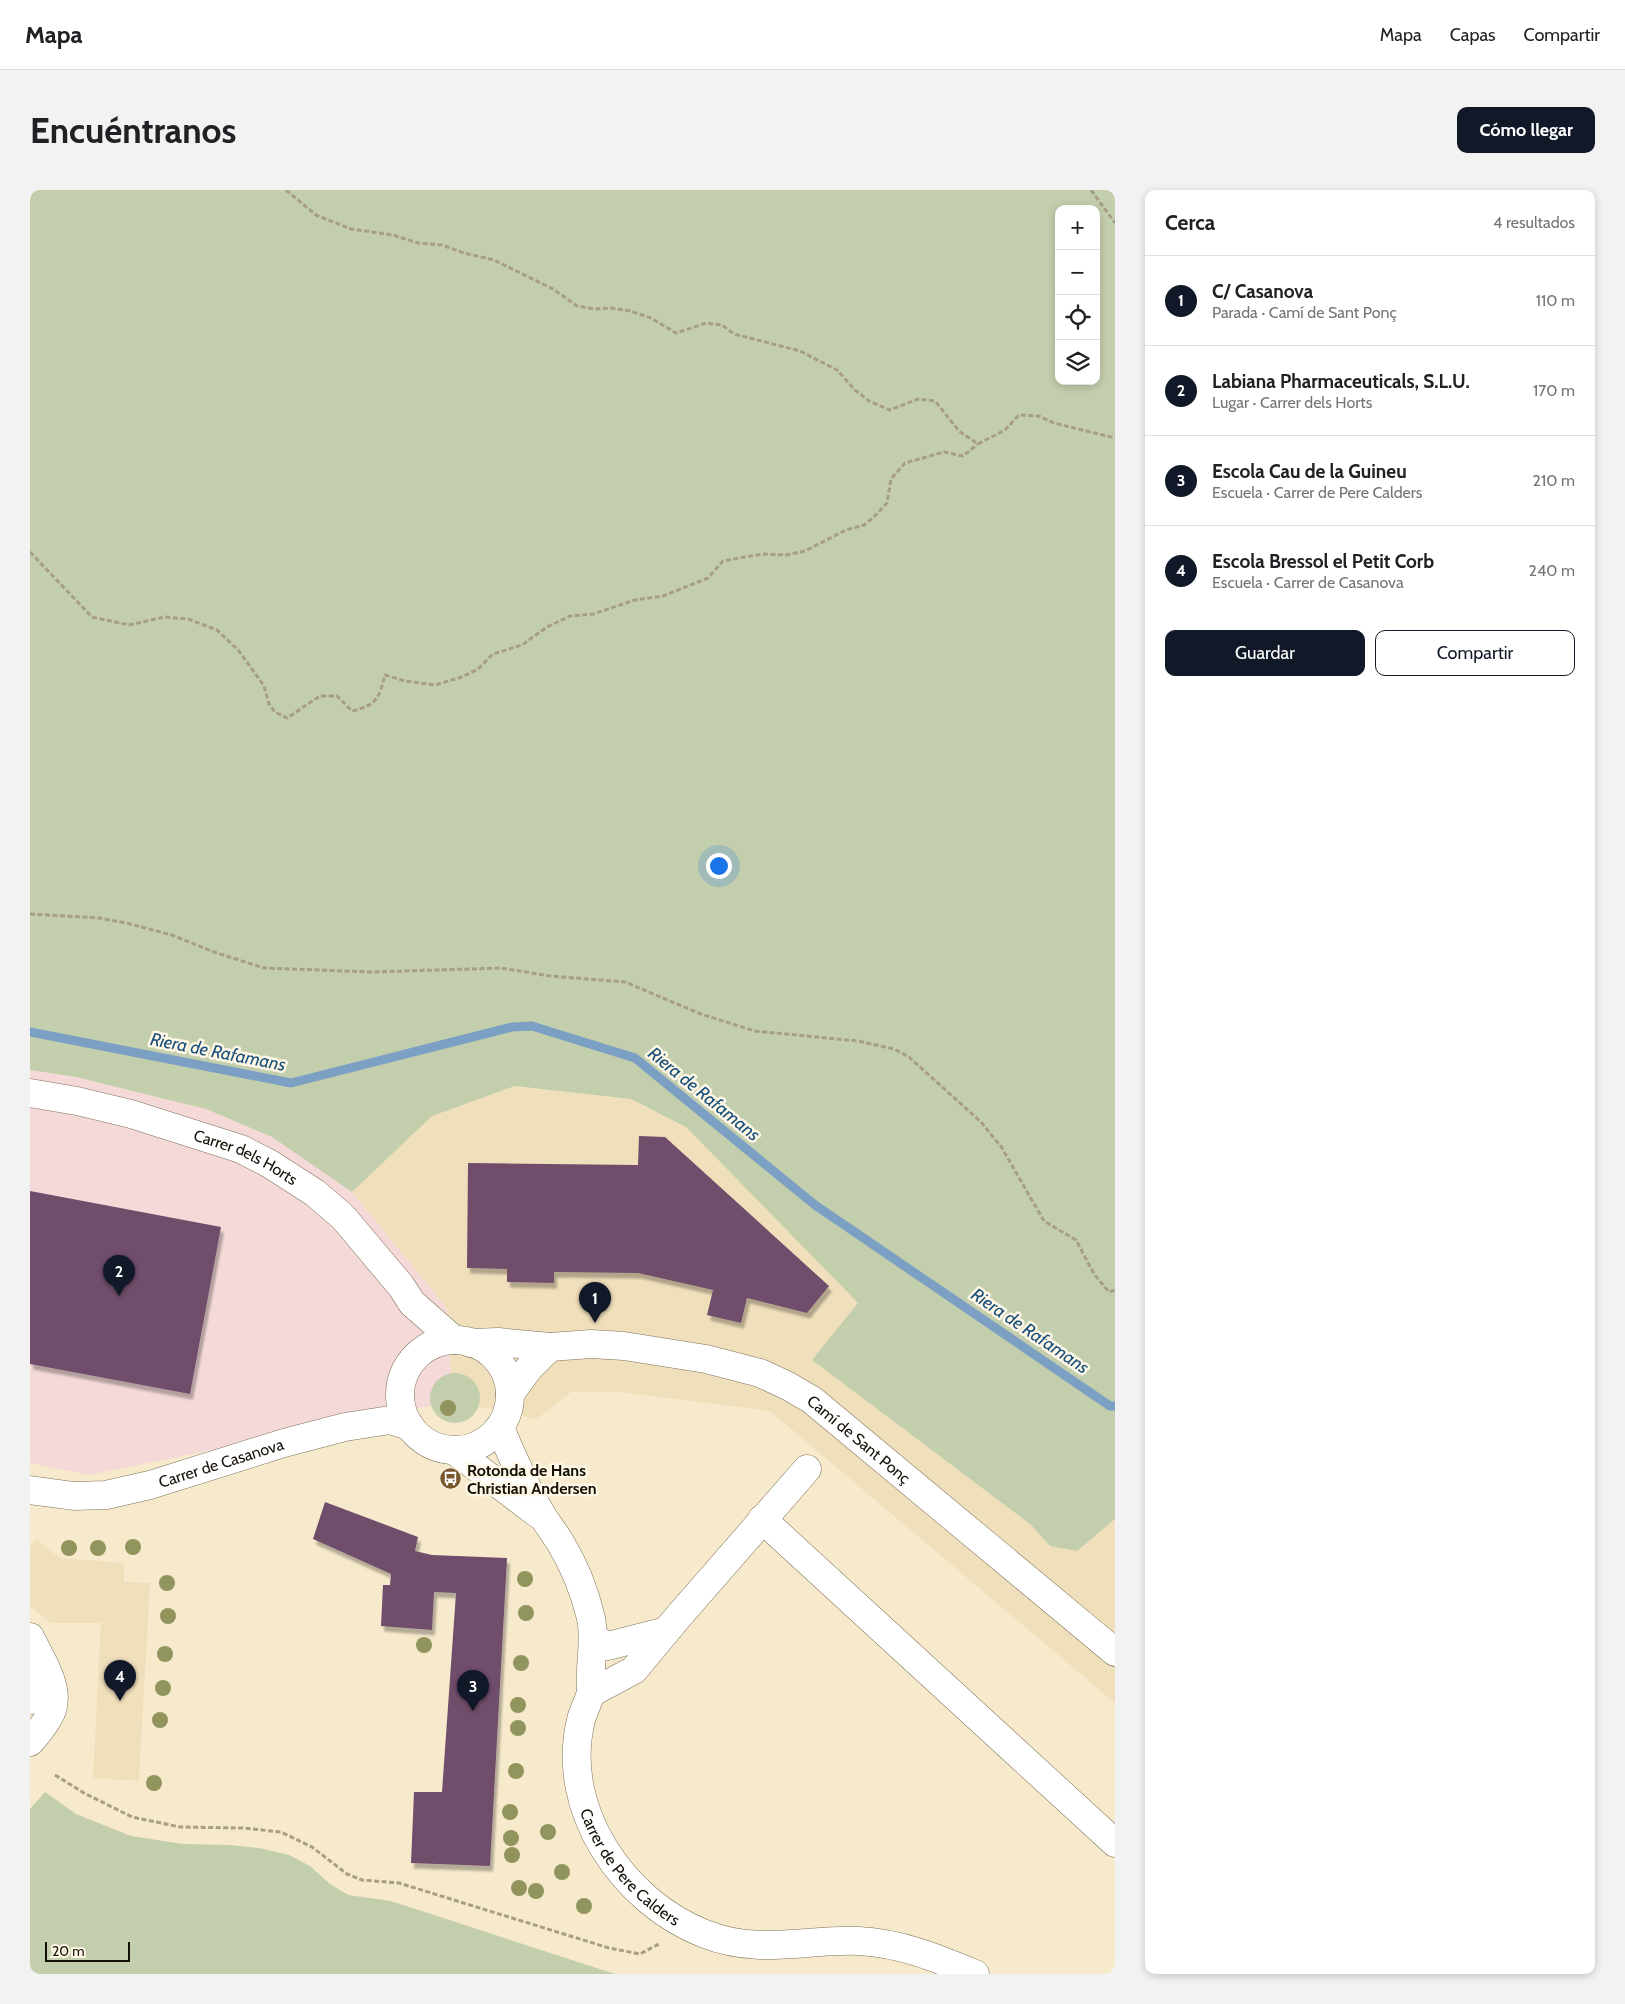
<!DOCTYPE html>
<html lang="es">
<meta charset="utf-8">
<style>
:root{--surface:#fff;--page:#f2f2f2;--text:#202124;--muted:#757577;--line:#e0e0e0;--accent:#111827}
body{margin:0;font-family:Cabin,sans-serif;background:var(--page);color:var(--text)}
.controls{position:absolute;right:15px;top:15px;display:grid;overflow:hidden;border-radius:10px;box-shadow:0 2px 8px #0003}
.controls button{width:45px;height:45px;display:grid;place-items:center;padding:0;border:0;border-bottom:1px solid var(--line);background:var(--surface);color:var(--text);font:25px sans-serif}
.scale{position:absolute;left:15px;bottom:12px;width:85px;box-sizing:border-box;padding-left:5px;border:2px solid #151107;border-top:0;font-size:14px;line-height:18px;white-space:nowrap;color:#151107;-webkit-text-stroke:4px #fff7e5;paint-order:stroke}
.you{position:absolute;left:688px;top:675px;width:18px;height:18px;margin:-12px;border:4px solid #fff;border-radius:50%;background:#1a73e8;box-shadow:0 0 0 8px #1a73e833}
.badge{display:grid;place-items:center;width:32px;height:32px;border-radius:50%;background:var(--accent);color:#fff;font-size:16px;font-weight:700}
.pin{position:absolute;translate:-50% -41px;filter:drop-shadow(0 1px 2px #0008)}
.pin::after{content:'';position:absolute;top:26px;width:18px;height:15px;background:inherit;clip-path:polygon(0 0,100% 0,50% 100%)}
.list{margin:0;padding:0;list-style:none}
h2{display:flex;justify-content:space-between;align-items:center;height:65px;margin:0;padding:0 20px;font-size:21px}
h2 small{font-size:16px;font-weight:400;color:var(--muted)}
.list li{display:grid;grid-template-columns:32px 1fr auto;gap:15px;align-items:center;box-sizing:border-box;height:90px;padding:0 20px;border-top:1px solid var(--line)}
.list b{display:block;font-size:19px;white-space:nowrap}
.list p{margin:0;font-size:16px;white-space:nowrap;color:var(--muted)}
.list em{font-size:16px;font-style:normal;color:var(--muted)}
.actions{display:flex;gap:10px;padding:15px 20px}
.actions a{flex:1;padding:11px 0;border:1px solid var(--accent);border-radius:10px;text-align:center;font-size:18px;color:var(--accent)}
.actions .main{background:var(--accent);color:#fff}
.icon{flex:none;width:28px;height:28px;fill:none;stroke:currentColor;stroke-width:2;stroke-linecap:round;stroke-linejoin:round}
.map{position:relative;flex:none;width:1085px;height:1784px;overflow:hidden;border-radius:10px}
header{display:flex;align-items:center;gap:30px;box-sizing:border-box;height:70px;padding:0 25px;background:var(--surface);border-bottom:1px solid var(--line)}
header strong{font-size:24px}
nav{display:flex;gap:28px;margin-inline-start:auto;font-size:18px}
.intro{display:flex;align-items:center;justify-content:space-between;box-sizing:border-box;height:120px;padding:0 30px}
h1{margin:0;font-size:35px}
.button{padding:12px 22px;border-radius:10px;background:var(--accent);color:#fff;font-size:18px;font-weight:700}
main{display:flex;gap:30px;padding:0 30px}
aside{flex:1;background:var(--surface);border-radius:10px;box-shadow:0 2px 8px #0003}
.map>svg:first-child{display:block}
</style>
<header>
<strong>Mapa</strong>
<nav><a>Mapa</a><a>Capas</a><a>Compartir</a></nav>
</header>
<div class="intro"><h1>Encuéntranos</h1><a class="button">Cómo llegar</a></div>
<main>
<div class="map">
<svg width="1085" height="1784" viewBox="0 0 1085 1784">
<defs>
<filter id="shadow"><feDropShadow dx="3" dy="5.5" stdDeviation="1" flood-color="#0004"/></filter>
</defs>
<rect width="100%" height="100%" fill="#f6e9cc"/>
<path fill="#f4d9d8" d="M0 880 46 887 176 919 242 947 322 1002 417 1118 423 1211 59 1285 0 1273Z"/>
<path fill="#f0dfbb" d="M485 896 601 909 656 937 828 1113 782 1170 1000 1334 1020 1356 1047 1361 1085 1329V1513L740 1221 589 1202H541L507 1229 423 1211 417 1118 322 1002 402 926Z
M6 1349 30 1368 94 1373V1392L120 1393 109 1591 63 1588 71 1433H21L0 1416V1357Z"/>
<path fill="#c3cead" fill-rule="evenodd" d="M0 0H1085V1329L1047 1361 1020 1356 1000 1334 782 1170 828 1113 656 937 601 909 485 896 402 926 322 1002 242 947 176 919 46 887 0 880ZM1029 19H1066V191H1029Z
M400 1208a25 25 0 1 1 50 0a25 25 0 1 1-50 0Z
M15 1602 46 1624 101 1646 153 1654 200 1655 229 1658 259 1665 280 1676 300 1694 318 1705 361 1711 585 1784H0V1619Z"/>
<g fill="none" stroke-linecap="round" stroke-linejoin="round">
<path stroke="#7ca0c3" stroke-width="9" d="M0 842 261 893 482 837 502 836 605 868 785 1015 1080 1216H1085"/>
</g>
<path fill="#704d6b" filter="url(#shadow)" d="M609 946 635 947 799 1096 777 1123 717 1108 711 1133 677 1125 683 1100 608 1083 524 1082V1093L477 1092V1079L437 1078 438 973 608 975Z
M0 1001 191 1037 160 1204 0 1174Z
M295 1312 388 1347 385 1361 402 1365 477 1368 460 1676 381 1673 384 1602H412L426 1403 404 1402 402 1440 351 1436 353 1395H360L361 1384 283 1349Z"/>
<g fill="none" stroke-linecap="round" stroke-linejoin="round">
<defs>
<g id="street">
<path id="s1" d="M441 1153 468 1152 520 1157 561 1154 594 1156 676 1169 730 1183 758 1196 782 1210 1085 1462"/>
<path d="M480 1204 499 1178 520 1157"/>
<path id="s2" d="M0 1300 44 1306 76 1305 120 1295 254 1253 315 1237 360 1230 380 1236"/>
<path d="M732 1329 1085 1653"/>
<path d="M0 1447C10 1468 30 1496 22 1520 18 1531 8 1543 0 1552"/>
<path d="M564 1449 578 1456 636 1441"/>
<path d="M561 1503 604 1480 648 1427 777 1279"/>
<path d="M0 1510 12 1497 14 1475"/>
</g>
<g id="secondary">
<path id="s3" d="M0 903 47 911 101 924 211 959 240 974 285 1003 313 1027 371 1096 382 1113 424 1150"/>
<circle cx="425" cy="1205" r="55"/>
<path id="s4" d="M470 1238C483 1268 496 1299 513 1327 519 1336 525 1344 530 1352 544 1375 555 1403 561 1428 565 1448 561 1465 561 1484 560 1490 561 1496 561 1502 559 1511 553 1521 551 1530 529 1619 593 1712 675 1744 728 1765 775 1749 829 1751 870 1753 907 1768 945 1784"/>
<path d="M425 1261 508 1324"/>
</g>
</defs>
<use href="#street" stroke="#7e7258" stroke-width="29"/>
<use href="#secondary" stroke="#7e7258" stroke-width="29"/>
<path stroke="#a79e87" stroke-width="3" stroke-dasharray="5 2.5" stroke-linecap="butt" d="M256 0 286 25 321 39 363 45 388 53 412 55 434 63 464 70 523 99 547 116 565 119 581 118 600 121 621 128 646 143 676 133 692 135 704 144 770 161 807 180 825 200 839 211 860 220 888 209 905 211 929 241 948 254 975 240 989 225 1009 226 1024 233 1085 248
M1061 0 1085 33
M0 362 62 427 99 435 134 427 158 429 187 440 209 461 234 496 239 514 245 522 257 528 290 506H307L322 521C347 515 349 508 355 485L375 491 405 495 432 487 448 479 463 464 492 455 517 437 540 426 563 424 605 410 633 406 678 388 693 371 714 367 734 364 756 365 775 361 816 340 834 335 843 328 857 313 861 289 875 273 914 262 933 266 948 254
M0 724 69 728 96 733 142 745 184 762 234 778 342 782 471 778 520 786 595 792 671 824 725 841 828 851 864 859 879 867 951 932 972 958 1014 1031 1046 1050 1064 1084 1079 1102 1085 1100
M25 1585 54 1603 102 1627 150 1637 213 1638 251 1642 282 1657 317 1684 332 1690 369 1693 579 1758 610 1764 631 1753"/>
<use href="#street" stroke="#fff" stroke-width="28"/>
<use href="#secondary" stroke="#fff" stroke-width="28"/>
</g>
<g fill="#91945c">
<circle cx="418" cy="1218" r="8"/>
<circle cx="103" cy="1357" r="8"/>
<circle cx="39" cy="1358" r="8"/>
<circle cx="68" cy="1358" r="8"/>
<circle cx="495" cy="1389" r="8"/>
<circle cx="137" cy="1393" r="8"/>
<circle cx="496" cy="1423" r="8"/>
<circle cx="138" cy="1426" r="8"/>
<circle cx="394" cy="1455" r="8"/>
<circle cx="135" cy="1464" r="8"/>
<circle cx="491" cy="1473" r="8"/>
<circle cx="133" cy="1498" r="8"/>
<circle cx="488" cy="1515" r="8"/>
<circle cx="130" cy="1530" r="8"/>
<circle cx="488" cy="1538" r="8"/>
<circle cx="486" cy="1581" r="8"/>
<circle cx="124" cy="1593" r="8"/>
<circle cx="480" cy="1622" r="8"/>
<circle cx="518" cy="1642" r="8"/>
<circle cx="481" cy="1648" r="8"/>
<circle cx="482" cy="1665" r="8"/>
<circle cx="532" cy="1682" r="8"/>
<circle cx="489" cy="1698" r="8"/>
<circle cx="506" cy="1701" r="8"/>
<circle cx="554" cy="1716" r="8"/>
</g>
<defs>
<symbol id="bus-disc" viewBox="-11 -11 22 22"><circle r="9.5" fill="#79582e" stroke="#fff7e5"/><path d="M-5-6H5V4H4V6H2V4H-2V6H-4V4H-5ZM-3.5-4V0h7V-4ZM-3.5 1.2v1.5H-2V1.2ZM2 1.2v1.5H3.5V1.2Z" fill="#fff"/></symbol>
</defs>
<g fill-rule="evenodd">
<use href="#bus-disc" x="408" y="1276" width="25" height="25"/>
</g>
<g text-anchor="middle" stroke-width="5" stroke-linejoin="round" paint-order="stroke">
<g font-size="16" fill="#151107" stroke="#fff7e5">
<text dy="6" stroke="none"><textPath href="#s3" startOffset="226">Carrer dels Horts</textPath></text>
<text dy="6" stroke="none"><textPath href="#s1" startOffset="412">Camí de Sant Ponç</textPath></text>
<text dy="6" stroke="none"><textPath href="#s2" startOffset="196">Carrer de Casanova</textPath></text>
<text dy="6" stroke="none"><textPath href="#s4" startOffset="480">Carrer de Pere Calders</textPath></text>
</g>
<g font-size="16" font-weight="bold" fill="#151107" stroke="#fff7e5" text-anchor="start">
<text x="437" y="1286">Rotonda de Hans<tspan x="437" dy="18">Christian Andersen</tspan></text>
</g>
<g font-size="18" font-style="italic" fill="#18507d" stroke="#fff7e5">
<text transform="translate(188 862) rotate(11)" y="6">Riera de Rafamans</text>
<text transform="translate(674 904) rotate(39)" y="6">Riera de Rafamans</text>
<text transform="translate(1000 1141) rotate(34)" y="6">Riera de Rafamans</text>
</g>
</g>
</svg>
<div class="controls">
<button>+</button>
<button>−</button>
<button><svg class="icon" aria-label="locate" viewBox="0 0 24 24"><circle cx="12" cy="12" r="6"/><path d="M12 2v4M12 18v4M2 12h4M18 12h4"/></svg></button>
<button><svg class="icon" aria-label="layers" viewBox="0 0 24 24"><path d="M12 4l9 5-9 5-9-5zM3 14l9 5 9-5"/></svg></button>
</div>
<div class="scale">20 m</div>
<div class="you"></div>
<div class="pin badge" style="left:565px;top:1133px">1</div>
<div class="pin badge" style="left:89px;top:1106px">2</div>
<div class="pin badge" style="left:443px;top:1521px">3</div>
<div class="pin badge" style="left:90px;top:1511px">4</div>
</div>
<aside>
<h2>Cerca<small>4 resultados</small></h2>
<ul class="list">
<li><span class="badge">1</span><div><b>C/ Casanova</b><p>Parada · Camí de Sant Ponç</p></div><em>110 m</em></li>
<li><span class="badge">2</span><div><b>Labiana Pharmaceuticals, S.L.U.</b><p>Lugar · Carrer dels Horts</p></div><em>170 m</em></li>
<li><span class="badge">3</span><div><b>Escola Cau de la Guineu</b><p>Escuela · Carrer de Pere Calders</p></div><em>210 m</em></li>
<li><span class="badge">4</span><div><b>Escola Bressol el Petit Corb</b><p>Escuela · Carrer de Casanova</p></div><em>240 m</em></li>
</ul>
<div class="actions"><a class="main">Guardar</a><a>Compartir</a></div>
</aside>
</main>
